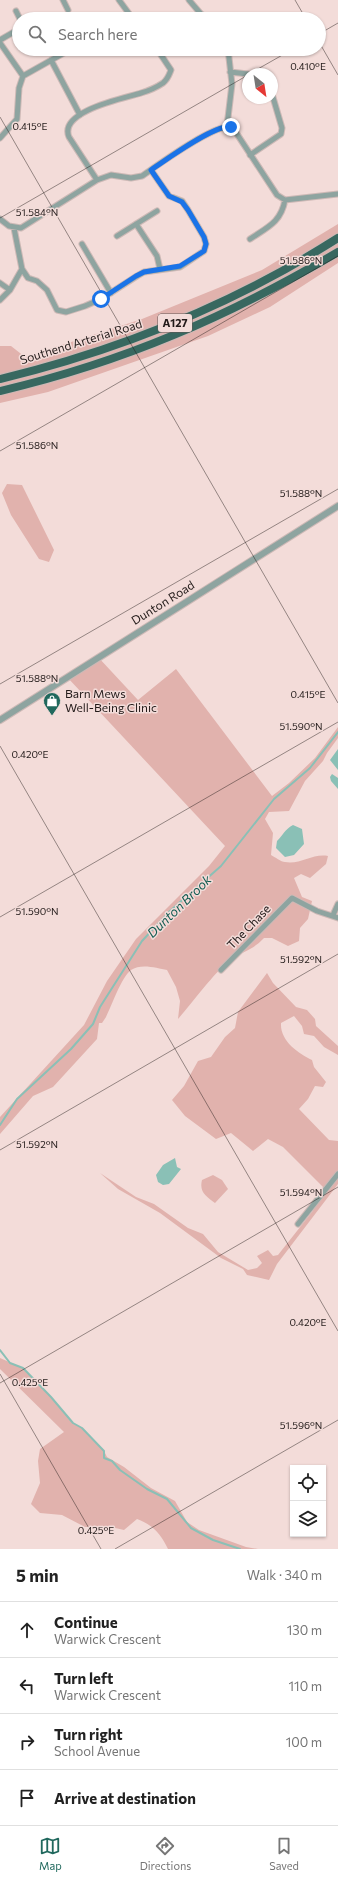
<!DOCTYPE html>
<meta charset="utf-8">
<style>
:root{--surface:#fff;--page:#f6f6f6;--text:#222;--muted:#767676;--line:#e0e0e0;--accent:#20685d}
body{margin:0;font-family:Commissioner,sans-serif;background:var(--page);color:var(--text)}
.controls{position:absolute;right:12px;bottom:12px;display:grid;overflow:hidden;border-radius:0px;box-shadow:0 1px 3px #0004}
.controls button{width:36px;height:36px;display:grid;place-items:center;padding:0;border:0;border-bottom:1px solid var(--line);background:var(--surface);color:var(--text);font:20px sans-serif}
.compass{position:absolute;left:242px;top:68px;width:36px;height:36px;border-radius:50%;background:var(--surface);box-shadow:0 1px 3px #0004;rotate:150deg}
.stop{position:absolute;width:12px;height:12px;margin:-9px;border:3px solid #1a73e8;border-radius:50%;background:#fff}
.stop.end{background:#1a73e8;border-color:#fff;box-shadow:0 1px 4px #0008}
.list{margin:0;padding:0;list-style:none}
h2{display:flex;justify-content:space-between;align-items:center;height:52px;margin:0;padding:0 16px;font-size:17px}
h2 small{font-size:13px;font-weight:400;color:var(--muted)}
.list li{display:grid;grid-template-columns:26px 1fr auto;gap:12px;align-items:center;box-sizing:border-box;height:56px;padding:0 16px;border-top:1px solid var(--line)}
.list b{display:block;font-size:15px;white-space:nowrap}
.list p{margin:0;font-size:13px;white-space:nowrap;color:var(--muted)}
.list em{font-size:13px;font-style:normal;color:var(--muted)}
.icon{flex:none;width:22px;height:22px;fill:none;stroke:currentColor;stroke-width:2;stroke-linecap:round;stroke-linejoin:round}
.map{position:relative;flex:none;width:338px;height:1549px;overflow:hidden}
.search{position:absolute;background:var(--surface);box-shadow:0 1px 3px #0004;left:12px;right:12px;top:12px;height:44px;display:flex;align-items:center;gap:10px;box-sizing:border-box;padding:0 14px;border-radius:22px;color:var(--muted);font-size:15px}
.sheet{height:276px;background:var(--surface)}
nav{display:flex;justify-content:space-around;align-items:center;box-sizing:border-box;height:56px;border-top:1px solid var(--line);background:var(--surface);font-size:11px;color:var(--muted)}
nav a{display:grid;justify-items:center;gap:2px}
nav .on{color:var(--accent)}
.map>svg:first-child{display:block}
</style>
<div class="map">
<svg width="338" height="1549" viewBox="0 0 338 1549">
<rect width="100%" height="100%" fill="#f3dcd9"/>
<path fill="#e1b2ad" d="M338 224V263L270 307 208 336 48 392 0 403V346H11L25 357 142 319 262 270Z
M7 484 22 485 54 550 49 562 39 559 11 515 2 493Z
M98 657 138 700 176 669 272 796 289 783 315 758 338 727V738L327 753 323 761 305 781 289 811 269 812 265 819 273 833 271 855C275 857 281 862 285 862 300 865 313 853 328 856L326 864 310 878 301 874 294 878 302 897 312 901 308 919 300 928 299 941 288 946 272 938H264C252 951 242 951 230 960 213 974 193 1002 178 1019L180 1001 176 987 167 970C157 968 141 963 131 970 121 978 112 1005 106 1017L102 1023H99L97 1039 53 1087 33 1096 0 1134V1117L84 1025 107 981 136 939 209 866 225 846 67 677Z
M267 973 273 983 296 1007 307 1010 315 1019 316 1026 338 1046V1055L324 1047 314 1036 304 1034 302 1026 294 1016 281 1023C280 1041 298 1053 312 1060L314 1067 326 1082 323 1087 315 1086 308 1099 299 1109 329 1140 338 1141V1184L277 1264 269 1280 247 1275 243 1269 221 1258 160 1213 118 1189 100 1173 136 1197 154 1204 188 1228 203 1234 218 1252 248 1270 257 1268 262 1263 257 1256 268 1250 273 1256 278 1255 312 1212 326 1190 283 1147 268 1139 253 1151 231 1133 216 1139 185 1116 172 1100 184 1086 198 1061 211 1057 225 1037 235 1028 238 1012Z
M213 1175 222 1180 228 1189 215 1203C206 1196 199 1192 202 1180Z
M0 1358 23 1368 51 1397 73 1423 82 1428 104 1451 107 1457 124 1467 151 1488 175 1501 187 1522 199 1530 246 1547 258 1549H168C161 1534 153 1525 137 1519L124 1530 111 1527H85L62 1515 40 1513 31 1504 40 1483 38 1461 40 1449 64 1432 0 1369Z"/>
<path fill="#8ac0b6" d="M338 749V770L330 760Z
M332 774 338 778V789L331 781 330 777Z
M293 825 302 829 304 844 294 855 285 857 276 848 277 841C284 834 284 830 293 825Z
M175 1158 177 1167 181 1169 169 1184 163 1185 158 1182 156 1175 163 1165Z"/>
<g fill="none" stroke-linecap="round" stroke-linejoin="round">
<path stroke="#8ac0b6" stroke-width="2" d="M0 1125 17 1099 71 1049 93 1024 100 1007 142 941 170 911 221 866 274 799 310 768 338 732
M0 1350 10 1363 23 1368 51 1397 73 1423 82 1428 104 1451V1458L112 1461 120 1470 147 1489 167 1499 191 1528 213 1540 240 1549"/>
<defs>
<path id="minor" d="M63 0 68 10
M119 0 133 19
M189 0 201 14 210 19
M16 11 20 19
M0 40 19 29
M0 43 23 76
M51 60 80 115
M230 72 248 74
M227 126 232 84 228 49
M0 138 17 119 19 88 23 76 71 49
M250 155 281 134 282 128 272 94
M97 180 69 137C58 111 125 98 141 93 148 91 157 87 163 83 168 79 169 75 171 70L157 49
M0 219 9 226 21 228 97 180 111 175 131 178 142 176C158 165 214 124 231 127L235 131 277 195 285 200 338 194
M136 224 157 256 160 269
M117 236 157 211
M250 239C268 227 281 222 285 200
M82 244 111 293
M22 269 28 278 37 281 47 290 57 310 66 312 85 306 101 299 137 276 144 272 180 267 204 251 206 244 204 237 188 210 182 201 169 196 151 170
M0 283 10 290
M0 300 10 290 22 269 14 228
M333 915 338 904
M221 970 292 898 317 911 338 918
M298 1224 338 1174"/>
<path id="tertiary" d="M0 720 338 506"/>
<path id="trunk" d="M0 379C120 350 234 304 338 238
M0 391C124 362 229 316 338 252"/>
</defs>
<use href="#minor" stroke="#cdb9b6" stroke-width="7"/>
<use href="#tertiary" stroke="#cdb9b6" stroke-width="8"/>
<use href="#trunk" stroke="#cdb9b6" stroke-width="10"/>
<use href="#minor" stroke="#8ea4a0" stroke-width="5"/>
<use href="#tertiary" stroke="#8ea4a0" stroke-width="6"/>
<use href="#trunk" stroke="#386860" stroke-width="8"/>
</g>
<g fill="none" stroke-linecap="round" stroke-linejoin="round">
<path stroke="#1a73e8" stroke-width="5" d="M101 299 136 276 144 272 180 266 204 251 206 244 204 237 188 210 182 202 169 196 151 170C166 160 215 124 231 127"/>
</g>
<path fill="none" stroke="#221a19" stroke-width="1" stroke-opacity="0.45" d="M295 0 306 19M319 34 338 23M319 42 338 75M249 74 293 49M0 117 338 703M0 218 248 75M0 451 338 256M0 684 338 489M0 746 338 1331M0 917 338 722M0 1150 338 954M0 1374 101 1549M0 1383 338 1187M115 1549 338 1420"/>
<defs>
<symbol id="shop-pin" viewBox="-11 -11 22 30"><path d="M0 17L-7.5 6A9.5 9.5 0 1 1 7.5 6Z" fill="#20685d" stroke="#f3dcd9"/><path d="M-5-2.5h2.3a2.7 3.5 0 0 1 5.4 0H5L5.5 6h-11ZM-1.5-2.5h3a1.5 2.3 0 0 0-3 0Z" fill="#fff"/></symbol>
</defs>
<g fill-rule="evenodd">
<use href="#shop-pin" x="42" y="691" width="20" height="27"/>
</g>
<g text-anchor="middle" stroke-width="3" stroke-linejoin="round" paint-order="stroke">
<rect fill="#f3dcd9" stroke="#615453" stroke-width="1" x="158" y="314" width="34" height="18" rx="3"/>
<g font-size="11" font-weight="bold" fill="#221a19">
<text x="175" y="327">A127</text>
</g>
<g font-size="12" fill="#221a19" stroke="#f3dcd9">
<text transform="translate(81 342) rotate(-17)" y="4">Southend Arterial Road</text>
<text transform="translate(163 603) rotate(-32)" y="4">Dunton Road</text>
<text transform="translate(249 927) rotate(-46)" y="4">The Chase</text>
</g>
<g font-size="12" fill="#221a19" stroke="#f3dcd9" text-anchor="start">
<text x="65" y="698">Barn Mews<tspan x="65" dy="14">Well-Being Clinic</tspan></text>
</g>
<g font-size="13" font-style="italic" fill="#105b51" stroke="#f3dcd9">
<text transform="translate(179 906) rotate(-44)" y="5">Dunton Brook</text>
</g>
</g>
<g font-size="10" text-anchor="middle" fill="#221a19" stroke="#f3dcd9" stroke-width="3" stroke-linejoin="round" paint-order="stroke">
<text x="308" y="70">0.410°E</text>
<text x="30" y="130">0.415°E</text>
<text x="37" y="216">51.584°N</text>
<text x="301" y="264">51.586°N</text>
<text x="37" y="449">51.586°N</text>
<text x="301" y="497">51.588°N</text>
<text x="37" y="682">51.588°N</text>
<text x="308" y="698">0.415°E</text>
<text x="301" y="730">51.590°N</text>
<text x="30" y="758">0.420°E</text>
<text x="37" y="915">51.590°N</text>
<text x="301" y="963">51.592°N</text>
<text x="37" y="1148">51.592°N</text>
<text x="301" y="1196">51.594°N</text>
<text x="308" y="1326">0.420°E</text>
<text x="30" y="1386">0.425°E</text>
<text x="301" y="1429">51.596°N</text>
<text x="96" y="1534">0.425°E</text>
</g>
</svg>
<div class="controls">
<button><svg class="icon" aria-label="locate" viewBox="0 0 24 24"><circle cx="12" cy="12" r="6"/><path d="M12 2v4M12 18v4M2 12h4M18 12h4"/></svg></button>
<button><svg class="icon" aria-label="layers" viewBox="0 0 24 24"><path d="M12 4l9 5-9 5-9-5zM3 14l9 5 9-5"/></svg></button>
</div>
<svg class="compass" viewBox="-18 -18 36 36"><path d="M0-13l5 13h-10z" fill="#e53935"/><path d="M0 13l5-13h-10z" fill="#767676"/></svg>
<div class="stop" style="left:101px;top:299px"></div>
<div class="stop end" style="left:231px;top:127px"></div>
<div class="search"><svg class="icon" aria-label="search" viewBox="0 0 24 24"><circle cx="10" cy="10" r="6"/><path d="M15 15l6 6"/></svg>Search here</div>
</div>
<section class="sheet">
<h2>5 min<small>Walk · 340 m</small></h2>
<ul class="list">
<li><svg class="icon" aria-label="ahead" viewBox="0 0 24 24"><path d="M12 20V5M6 11l6-6 6 6"/></svg><div><b>Continue</b><p>Warwick Crescent</p></div><em>130 m</em></li>
<li><svg class="icon" aria-label="left" viewBox="0 0 24 24"><path d="M17 20v-9H6M10 6l-5 5 5 5"/></svg><div><b>Turn left</b><p>Warwick Crescent</p></div><em>110 m</em></li>
<li><svg class="icon" aria-label="right" viewBox="0 0 24 24"><path d="M7 20v-9h11M14 6l5 5-5 5"/></svg><div><b>Turn right</b><p>School Avenue</p></div><em>100 m</em></li>
<li><svg class="icon" aria-label="arrive" viewBox="0 0 24 24"><path d="M6 21V4h12l-3 4 3 4H6"/></svg><div><b>Arrive at destination</b></div></li>
</ul>
</section>
<nav>
<a class="on"><svg class="icon" aria-label="map" viewBox="0 0 24 24"><path d="M3 6l6-2 6 2 6-2v14l-6 2-6-2-6 2zM9 4v14M15 6v14"/></svg>Map</a>
<a><svg class="icon" aria-label="directions" viewBox="0 0 24 24"><path d="M12 3l9 9-9 9-9-9zM9 14v-3h6M13 9l2 2-2 2"/></svg>Directions</a>
<a><svg class="icon" aria-label="saved" viewBox="0 0 24 24"><path d="M7 4h10v16l-5-4-5 4z"/></svg>Saved</a>
</nav>
